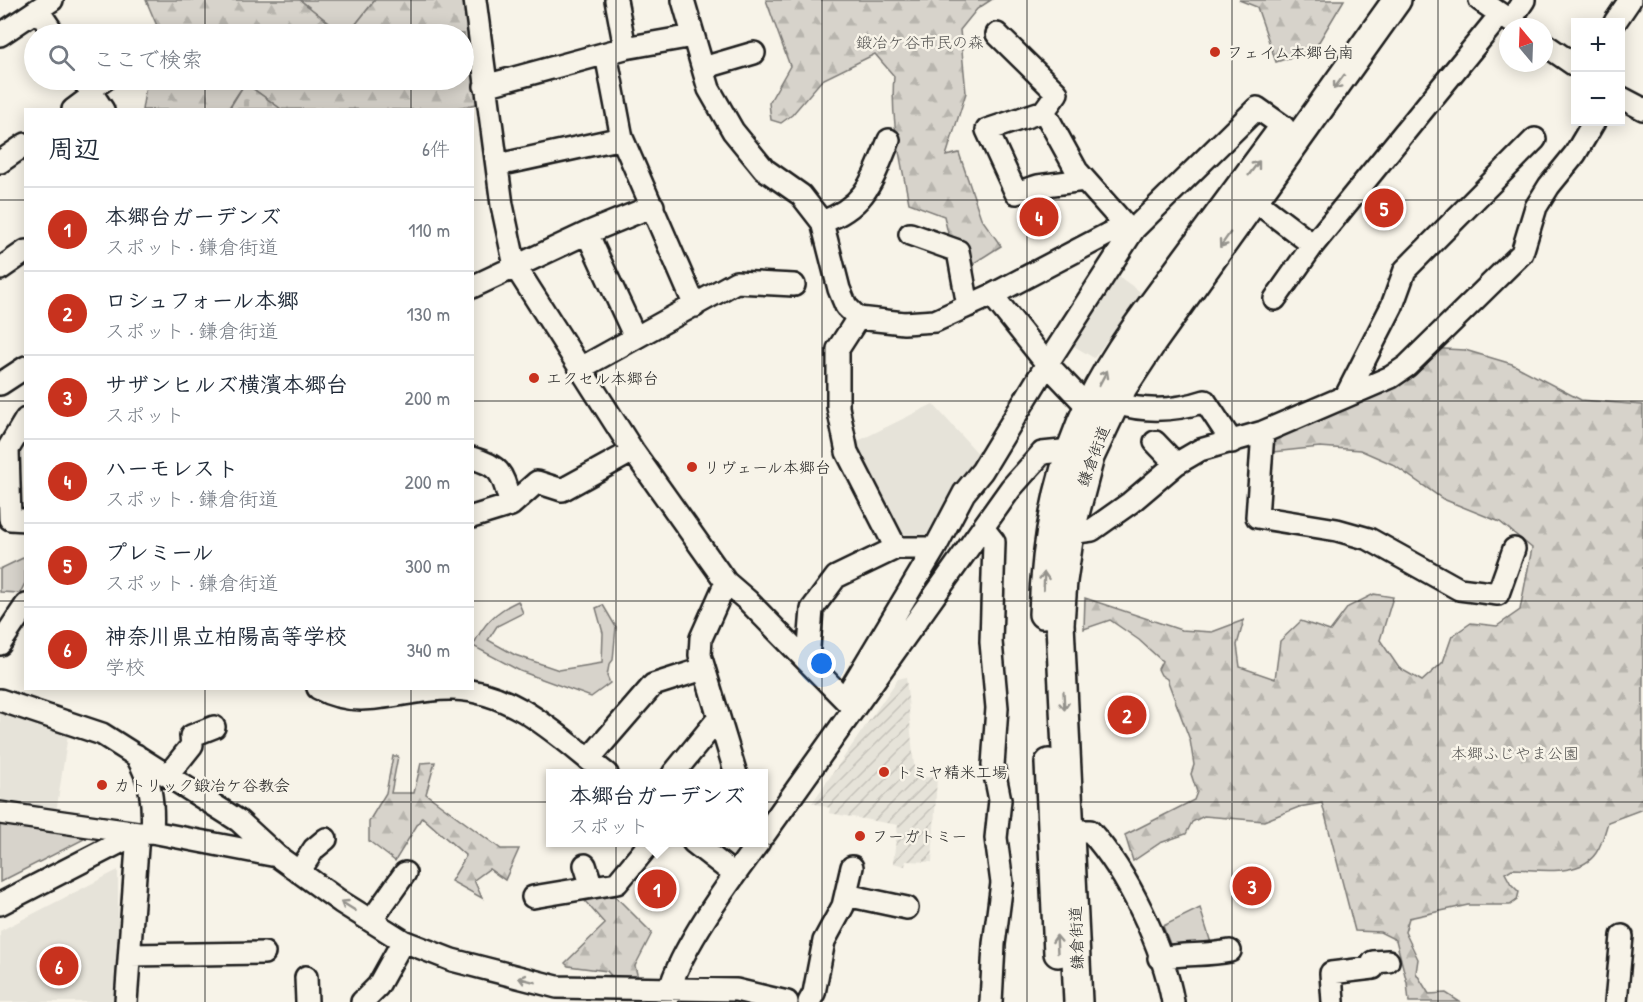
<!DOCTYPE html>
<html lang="ja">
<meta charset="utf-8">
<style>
:root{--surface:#fff;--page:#f2f2f3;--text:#1f2937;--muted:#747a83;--line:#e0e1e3;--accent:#c8321e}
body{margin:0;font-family:"Patrick Hand","Klee One",sans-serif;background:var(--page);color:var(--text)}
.controls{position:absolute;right:18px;top:18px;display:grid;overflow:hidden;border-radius:0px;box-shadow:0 3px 15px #0003}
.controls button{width:54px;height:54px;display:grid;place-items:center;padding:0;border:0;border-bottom:2px solid var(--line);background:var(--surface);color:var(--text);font:30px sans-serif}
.compass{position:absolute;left:1499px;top:18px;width:54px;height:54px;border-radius:50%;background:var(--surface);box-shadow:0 3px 15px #0003;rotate:341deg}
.you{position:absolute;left:822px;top:664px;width:21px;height:21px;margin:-15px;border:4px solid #fff;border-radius:50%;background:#1a73e8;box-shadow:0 0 0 9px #1a73e833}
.badge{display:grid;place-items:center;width:39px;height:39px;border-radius:50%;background:var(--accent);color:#fff;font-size:20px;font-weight:700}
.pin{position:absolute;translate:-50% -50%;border:3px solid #fff;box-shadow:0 2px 6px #0006}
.popup{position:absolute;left:546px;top:769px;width:222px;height:78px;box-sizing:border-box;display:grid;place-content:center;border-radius:0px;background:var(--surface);filter:drop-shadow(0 2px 4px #0005);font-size:20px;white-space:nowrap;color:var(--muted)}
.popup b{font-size:22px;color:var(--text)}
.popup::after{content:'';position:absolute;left:50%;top:100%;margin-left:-12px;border:12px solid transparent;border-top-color:var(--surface)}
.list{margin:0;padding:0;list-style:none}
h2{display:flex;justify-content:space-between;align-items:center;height:78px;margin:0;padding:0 24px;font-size:26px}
h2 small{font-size:20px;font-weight:400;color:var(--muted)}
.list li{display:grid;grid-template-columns:39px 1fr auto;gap:18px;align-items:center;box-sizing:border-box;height:84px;padding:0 24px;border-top:2px solid var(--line)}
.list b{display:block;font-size:22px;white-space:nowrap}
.list p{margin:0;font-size:20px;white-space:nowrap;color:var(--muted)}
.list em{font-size:20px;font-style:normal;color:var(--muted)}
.icon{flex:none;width:33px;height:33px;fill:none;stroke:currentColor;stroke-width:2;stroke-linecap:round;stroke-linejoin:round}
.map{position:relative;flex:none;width:1643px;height:1002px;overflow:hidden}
.search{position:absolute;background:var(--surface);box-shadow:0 3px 15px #0003;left:24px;top:24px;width:450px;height:66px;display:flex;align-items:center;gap:15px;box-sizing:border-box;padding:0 21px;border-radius:33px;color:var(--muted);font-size:22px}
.panel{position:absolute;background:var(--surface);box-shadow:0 3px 15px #0003;left:24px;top:108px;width:450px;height:582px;border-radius:0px}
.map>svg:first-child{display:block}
</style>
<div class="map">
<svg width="1643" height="1002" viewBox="0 0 1643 1002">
<defs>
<pattern id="industrial-furrows" width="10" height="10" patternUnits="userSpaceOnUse" patternTransform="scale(1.5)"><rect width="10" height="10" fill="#e6e3d9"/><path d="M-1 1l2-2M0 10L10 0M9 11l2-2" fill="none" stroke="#c5c2ba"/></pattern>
<pattern id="forest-firs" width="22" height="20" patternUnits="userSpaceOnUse" patternTransform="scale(1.5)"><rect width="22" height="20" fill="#d7d3cb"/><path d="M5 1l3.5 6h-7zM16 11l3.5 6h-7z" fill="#b8b5ae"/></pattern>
<pattern id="cemetery-stones" width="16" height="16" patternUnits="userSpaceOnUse" patternTransform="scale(1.5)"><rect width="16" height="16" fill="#d7d3cb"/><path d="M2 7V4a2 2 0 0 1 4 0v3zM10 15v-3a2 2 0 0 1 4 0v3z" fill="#b8b5ae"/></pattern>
</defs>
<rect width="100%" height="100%" fill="#f7f3e8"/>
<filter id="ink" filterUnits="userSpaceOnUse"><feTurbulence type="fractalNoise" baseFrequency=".0167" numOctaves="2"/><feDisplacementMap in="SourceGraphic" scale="12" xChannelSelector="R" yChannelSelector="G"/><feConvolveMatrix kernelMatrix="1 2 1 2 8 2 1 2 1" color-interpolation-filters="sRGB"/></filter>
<g filter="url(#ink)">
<path fill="#e6e3d9" d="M1111 271 1142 293 1094 358 1067 342Z
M933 404 982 458 934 540H899L852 444Z
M0 705 69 728 56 813 0 805Z
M118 870V1002H0V931Z"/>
<path fill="url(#industrial-furrows)" d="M906 677 915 777H937L932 862 906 861 905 866 893 863 898 825 829 813 830 808 812 803 898 679Z"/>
<path fill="#d7d3cb" stroke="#7a7874" stroke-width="1.5" d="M300 0H375L348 34H343Z
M25 557V583L20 593 0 592V569Z
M518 601 523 613 497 626 488 640 515 655 559 670 602 663 603 633 596 608 603 605 616 627 613 660 609 665 607 676 610 683 591 697 520 671 473 646C483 624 496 611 518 601Z
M0 821 94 834 0 882Z
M1200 908 1211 943 1170 944 1163 926Z"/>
<path fill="url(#forest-firs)" stroke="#7a7874" stroke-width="1.5" d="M146 0H300L343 34H153L157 26Z
M375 0H464L477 104 446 110 281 109 245 83 228 109 142 110 147 80H464V34H348Z
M766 0H991L977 9 960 30 966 93 946 156 959 153 981 218 1001 246 974 263 973 291 962 294 944 216 909 203C901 160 890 120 894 76L875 54 822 80 792 115 781 123 771 120 769 103 790 66Z
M1239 0H1344L1314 50 1276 62 1257 7Z
M1425 348 1465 350 1512 364 1581 400 1643 405V809L1608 822C1605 832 1602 845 1596 853 1579 878 1537 869 1512 869L1505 873 1511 884 1519 892 1517 900 1510 905H1468L1409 918 1405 932 1418 959 1416 973 1429 994 1446 993 1460 1002H1409L1407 983 1396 940 1380 932 1355 931 1322 803 1299 807 1264 821 1204 816 1192 822 1186 834 1160 843 1133 861 1125 835 1194 800 1197 792 1191 774 1194 765 1190 740 1167 679 1161 675 1158 669 1162 661 1139 640 1110 620 1084 629 1085 598 1181 630 1212 632 1244 620 1237 645 1240 667 1275 679 1280 641 1301 621 1330 631 1348 607 1374 594 1393 597 1380 640 1399 668 1422 681 1443 662 1452 636 1471 623 1497 626 1520 610 1532 548 1500 522 1443 499 1392 464 1360 450 1320 447 1262 453 1263 432Z
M393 756H398L391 793H414L421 763 435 762 426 794 501 849H519L505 880 489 869 474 880 482 898 451 881 466 856 422 817 395 861 369 841V821L386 793Z
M611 892 652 933 635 966 638 978 615 980 607 971 568 966 565 963 605 924 584 900Z"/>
<path fill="url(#cemetery-stones)" stroke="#7a7874" stroke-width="1.5" d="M245 83 281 109H229Z"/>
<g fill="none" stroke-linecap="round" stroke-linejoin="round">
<defs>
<path id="minor" d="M475 0 502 205 515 266 633 451 726 582 748 601 854 709
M616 0 625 48
M683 0 709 89 733 131 764 169 801 195 822 222 839 289 846 306 858 318 904 323 935 321 992 295 1125 225 1134 229 1257 108 1284 127
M1480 0 1519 27
M38 10 54 34
M1510 21 1524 0
M1615 22 1630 0
M997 34 1057 93 1044 111 1077 171 1125 225
M0 35 52 0
M1544 44 1576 66
M606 54 622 138 695 306
M703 68 754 53
M83 80 103 110
M485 86 625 48 693 36
M90 90 104 80
M1620 97 1643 109
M73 110 93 95
M1044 111 987 130 1016 193 1038 186 1084 180
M0 162 26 144
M498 165 622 138
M1254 200 1313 245 1500 15
M822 222C866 206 872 181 889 140
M587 233 635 337
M910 234 958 251 968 306
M0 269 26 251
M472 287 587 233 653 206
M992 295 1047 364 1088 407
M1275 299 1313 245
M858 318 838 349V407L847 452 896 548H935
M581 368 736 282 794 285
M0 384 26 367
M1347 394 1392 306 1405 270 1535 139
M1115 403C1145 412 1175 411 1205 401L1232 442
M26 419 8 449 10 519 26 520
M1263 432 1257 517 1337 530 1369 539 1459 589 1498 594 1514 549
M1155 442 1176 464
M472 458C504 467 502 476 511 505
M472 517 511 505 537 482 562 490 633 451
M983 528 994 542 991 642 997 708 993 765 1000 800 996 838 1002 883 994 944 991 1002
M1055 535 1092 530 1130 503 1176 464 1200 450 1263 432 1391 377 1407 366 1522 253 1536 207 1549 186 1575 154 1594 122
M726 582 701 638 700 655 736 774
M0 644 26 605
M808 660 812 609 836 577 896 548
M318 688C362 713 407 687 453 689 516 691 561 739 607 774
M845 698 935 548 964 493 982 471 1047 364 1134 229
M0 700 102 734 239 821 276 855
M136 755C151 780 154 803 152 832
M589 759 653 685 703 669
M673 774 718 719
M168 775 192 745 191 736 214 727
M0 813 138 833 152 832 277 856 341 902 403 941 452 960 557 987 736 990 787 1002
M1071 831H1090C1128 873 1163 947 1173 1002
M764 835 1011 488 1042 453 1071 450 1084 455
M693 842 734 874
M585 865 592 887
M299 872 314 849 326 839
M846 895 907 908
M533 897 617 883 651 842
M0 904 138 833
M371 921 405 873
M130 955 264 953
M1159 958C1184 953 1206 956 1230 951
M306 977 307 1002
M126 1002 138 833
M362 1002 378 986 403 941
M667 1002C672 959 731 879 759 842
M809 1002 814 993 824 941 843 906 852 867
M1333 1002 1331 973 1373 968V962L1388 961
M1616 1002 1622 936"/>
<path id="major" d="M1043 614C1045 548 1055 485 1081 423 1104 368 1140 321 1175 274 1210 227 1244 181 1278 135
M1049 763 1058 953
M1078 1002 1060 624 1063 581 1070 533 1090 457 1123 387 1152 343 1397 0"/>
</defs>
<use href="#minor" stroke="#1c1c1c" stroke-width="26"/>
<use href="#major" stroke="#1c1c1c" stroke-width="32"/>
<use href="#minor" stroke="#f7f3e8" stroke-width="21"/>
<use href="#major" stroke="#f7f3e8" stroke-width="27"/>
</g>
<defs><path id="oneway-shaft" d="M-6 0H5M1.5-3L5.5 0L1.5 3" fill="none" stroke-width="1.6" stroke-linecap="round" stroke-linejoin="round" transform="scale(1.5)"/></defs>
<g stroke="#94928c">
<use href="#oneway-shaft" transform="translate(1339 82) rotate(126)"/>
<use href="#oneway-shaft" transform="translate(1254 168) rotate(-53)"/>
<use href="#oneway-shaft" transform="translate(1225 240) rotate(125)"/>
<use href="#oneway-shaft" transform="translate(1103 378) rotate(-62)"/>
<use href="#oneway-shaft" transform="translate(1044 581) rotate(-88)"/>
<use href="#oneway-shaft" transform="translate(1064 701) rotate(87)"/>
<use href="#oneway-shaft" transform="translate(348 906) rotate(-148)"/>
<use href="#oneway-shaft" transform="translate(1057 944) rotate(-93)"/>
<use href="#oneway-shaft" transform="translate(527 980) rotate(-165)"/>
</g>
</g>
<path fill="none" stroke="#1c1c1c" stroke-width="1.5" stroke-opacity="0.55" d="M205 0V34M411 0V34M616 0V1002M822 0V1002M1027 0V1002M1232 0V1002M1438 0V1002M205 80V110M411 80V110M0 200H26M472 200H1643M0 401H26M472 401H1643M0 601H26M472 601H1643M205 688V1002M411 688V1002M0 802H1643"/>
<g fill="#c8321e" stroke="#f7f3e8" stroke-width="2">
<circle cx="1215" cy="52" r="6"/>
<circle cx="534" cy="378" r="6"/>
<circle cx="692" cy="467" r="6"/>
<circle cx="884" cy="772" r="6"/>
<circle cx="102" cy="785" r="6"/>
<circle cx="860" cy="836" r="6"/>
</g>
<g text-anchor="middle" stroke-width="5" stroke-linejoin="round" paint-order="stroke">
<g font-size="16" fill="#545351" stroke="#f7f3e8">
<text x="920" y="48">鍛冶ケ谷市民の森</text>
<text x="1515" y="759">本郷ふじやま公園</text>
</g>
<g font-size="16" fill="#1c1c1c" stroke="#f7f3e8" text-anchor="start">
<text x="1227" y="58">フェイム本郷台南</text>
<text x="546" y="384">エクセル本郷台</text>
<text x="704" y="473">リヴェール本郷台</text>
<text x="896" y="778">トミヤ精米工場</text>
<text x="114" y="791">カトリック鍛冶ケ谷教会</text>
<text x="872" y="842">フーガトミー</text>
</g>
<g font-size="16" fill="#1c1c1c" stroke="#f7f3e8">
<text transform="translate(1093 456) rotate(-69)" y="6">鎌倉街道</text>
<text transform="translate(1076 938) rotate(-92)" y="6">鎌倉街道</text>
</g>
</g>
</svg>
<div class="controls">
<button>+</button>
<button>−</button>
</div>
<svg class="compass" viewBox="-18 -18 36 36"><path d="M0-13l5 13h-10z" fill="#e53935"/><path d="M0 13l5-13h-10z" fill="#747a83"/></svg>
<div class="you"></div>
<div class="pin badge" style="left:657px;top:889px">1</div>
<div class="popup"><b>本郷台ガーデンズ</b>スポット</div>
<div class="pin badge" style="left:1127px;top:715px">2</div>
<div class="pin badge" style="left:1252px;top:886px">3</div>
<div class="pin badge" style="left:1039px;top:217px">4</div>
<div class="pin badge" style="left:1384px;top:208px">5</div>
<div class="pin badge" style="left:59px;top:966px">6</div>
<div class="search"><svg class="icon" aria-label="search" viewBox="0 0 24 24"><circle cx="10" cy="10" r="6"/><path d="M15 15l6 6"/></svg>ここで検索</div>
<section class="panel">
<h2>周辺<small>6件</small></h2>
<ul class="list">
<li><span class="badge">1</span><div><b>本郷台ガーデンズ</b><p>スポット · 鎌倉街道</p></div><em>110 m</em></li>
<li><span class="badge">2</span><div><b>ロシュフォール本郷</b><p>スポット · 鎌倉街道</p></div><em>130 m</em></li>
<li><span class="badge">3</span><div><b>サザンヒルズ横濱本郷台</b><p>スポット</p></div><em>200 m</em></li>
<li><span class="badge">4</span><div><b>ハーモレスト</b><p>スポット · 鎌倉街道</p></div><em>200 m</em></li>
<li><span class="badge">5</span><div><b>プレミール</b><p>スポット · 鎌倉街道</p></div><em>300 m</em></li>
<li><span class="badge">6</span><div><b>神奈川県立柏陽高等学校</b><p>学校</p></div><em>340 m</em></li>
</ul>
</section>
</div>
